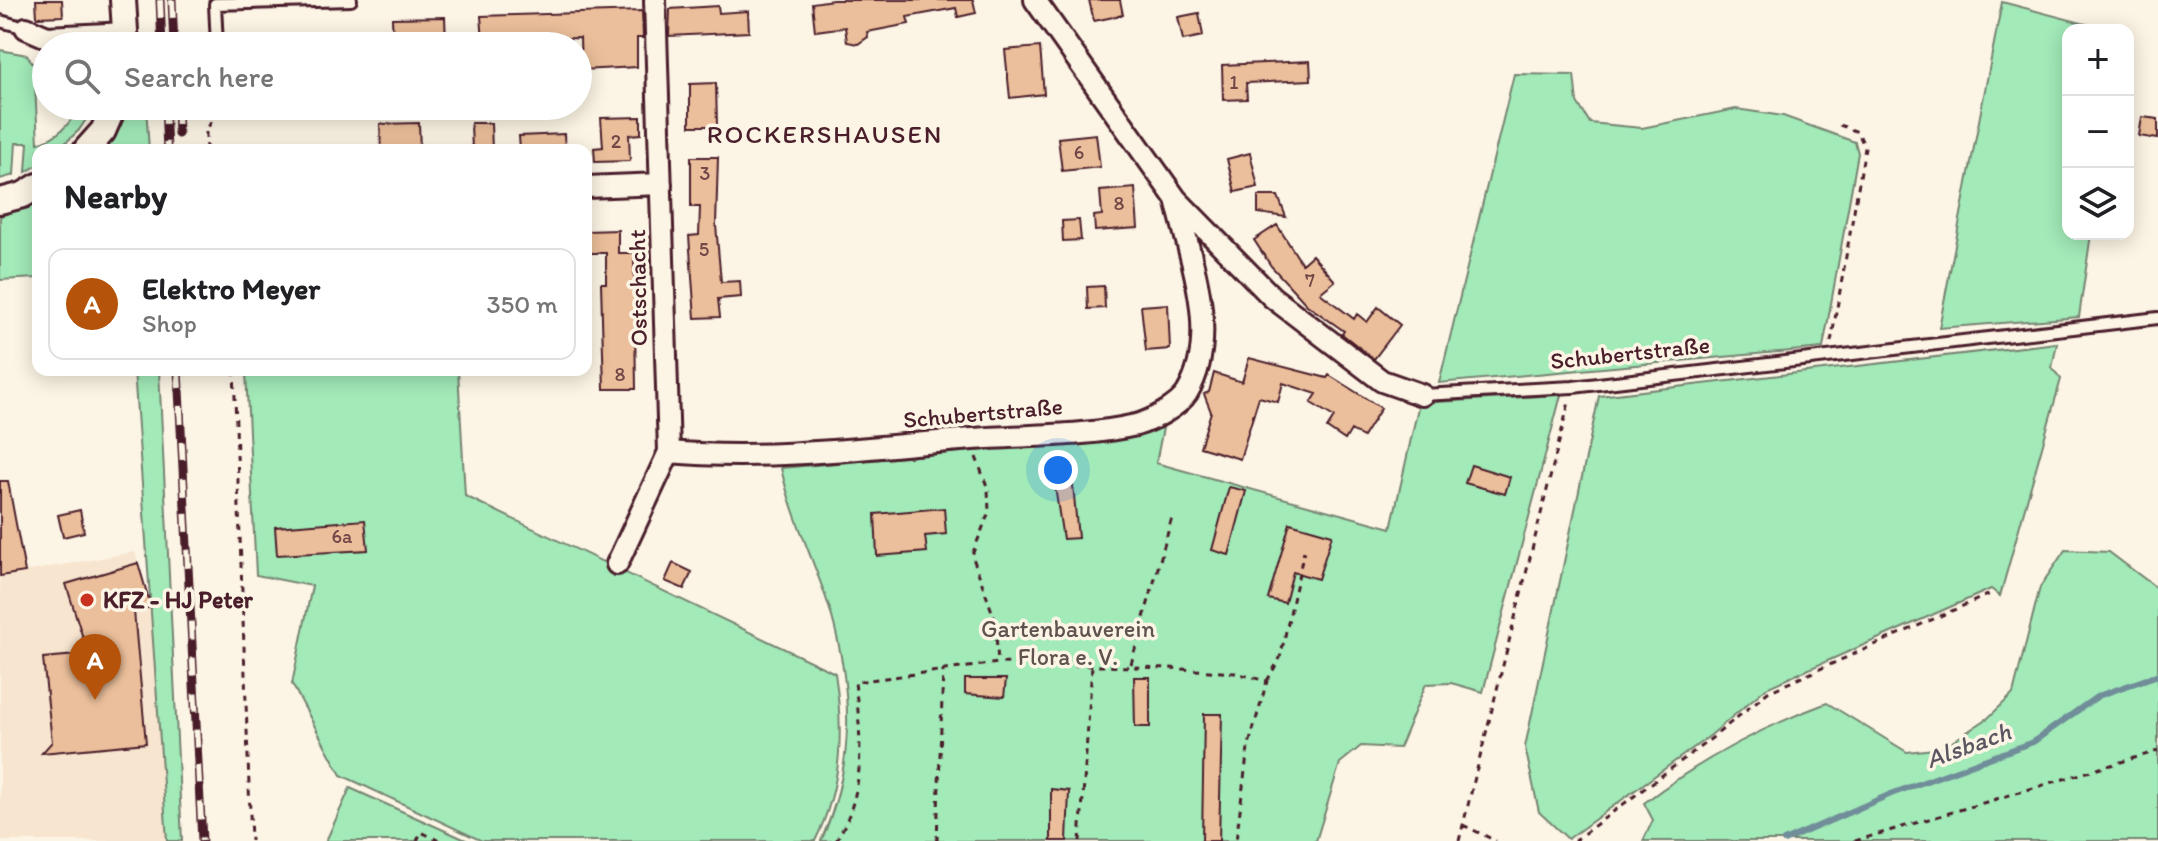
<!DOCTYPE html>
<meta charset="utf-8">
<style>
:root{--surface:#fff;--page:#f6f6f6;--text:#202124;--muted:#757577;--line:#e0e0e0;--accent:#b45309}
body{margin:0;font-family:Itim,sans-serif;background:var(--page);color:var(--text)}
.controls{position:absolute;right:24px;top:24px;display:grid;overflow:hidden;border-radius:16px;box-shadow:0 4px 20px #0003}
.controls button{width:72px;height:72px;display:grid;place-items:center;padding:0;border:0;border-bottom:2px solid var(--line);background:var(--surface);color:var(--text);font:40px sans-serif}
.you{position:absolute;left:1058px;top:470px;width:28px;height:28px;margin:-20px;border:6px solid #fff;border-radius:50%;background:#1a73e8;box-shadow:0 0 0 12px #1a73e833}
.badge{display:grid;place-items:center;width:52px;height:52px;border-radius:50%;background:var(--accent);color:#fff;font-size:26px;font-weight:700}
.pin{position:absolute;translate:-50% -66px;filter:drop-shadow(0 2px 4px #0008)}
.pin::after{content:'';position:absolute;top:42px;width:28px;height:24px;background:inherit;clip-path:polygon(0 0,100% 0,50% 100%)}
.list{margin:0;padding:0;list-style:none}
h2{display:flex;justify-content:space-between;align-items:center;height:104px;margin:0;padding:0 32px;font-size:34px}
h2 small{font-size:26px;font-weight:400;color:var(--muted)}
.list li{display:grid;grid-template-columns:52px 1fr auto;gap:24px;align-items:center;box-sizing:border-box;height:112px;margin:0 16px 16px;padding:0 16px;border:2px solid var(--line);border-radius:16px}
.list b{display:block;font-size:30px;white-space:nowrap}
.list p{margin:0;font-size:26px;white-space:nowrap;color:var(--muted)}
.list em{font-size:26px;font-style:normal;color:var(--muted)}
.icon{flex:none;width:44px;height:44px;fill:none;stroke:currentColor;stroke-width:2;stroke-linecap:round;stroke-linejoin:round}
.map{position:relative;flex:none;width:2158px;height:841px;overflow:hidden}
.search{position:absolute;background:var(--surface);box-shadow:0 4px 20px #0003;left:32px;top:32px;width:560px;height:88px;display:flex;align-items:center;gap:20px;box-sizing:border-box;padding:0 28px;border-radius:44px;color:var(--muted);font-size:30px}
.panel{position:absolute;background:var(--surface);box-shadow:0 4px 20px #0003;left:32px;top:144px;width:560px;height:232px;border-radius:16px}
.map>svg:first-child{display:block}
</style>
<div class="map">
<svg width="2158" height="841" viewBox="0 0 2158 841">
<rect width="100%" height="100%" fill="#fcf5e5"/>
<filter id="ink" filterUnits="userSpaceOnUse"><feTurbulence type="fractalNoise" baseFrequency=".0125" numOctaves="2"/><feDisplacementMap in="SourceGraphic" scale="16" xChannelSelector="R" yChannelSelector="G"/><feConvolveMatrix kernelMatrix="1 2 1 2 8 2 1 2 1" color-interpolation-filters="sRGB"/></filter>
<g filter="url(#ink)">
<path fill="#f7e5cf" d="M135 552 151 607 167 841H0V576Z"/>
<path fill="#a2eab8" stroke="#768472" stroke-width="2" d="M2002 2 2108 30H2068V234H2091L2079 317 1939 328Z
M0 50 27 55 34 65 38 143C59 137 69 124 81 106H95L79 130 58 150H38V165L26 172 28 143H16L14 175 0 179Z
M1514 74 1574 75 1577 102 1590 123 1642 128 1736 109 1783 116 1855 142 1858 153 1823 348 1439 383Z
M129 106H146L149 150H105L114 140Z
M38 203V278L0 280V216Z
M2057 343 2052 368 2061 379 2000 596 1991 589 1766 688 1711 735 1568 839 1539 812 1525 747 1599 396Z
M134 370H159L182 841H167Z
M313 370H458L465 496 835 673C844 733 842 786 815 841H482L341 775 292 684 312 586 256 575 246 372Z
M1561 395 1483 692 1451 683 1426 684 1399 748 1361 746 1340 763 1316 841H821C855 766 853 692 831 613 816 564 792 518 781 468L1098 440 1163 428 1156 463 1391 528 1419 403Z
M2065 550 2109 552 2158 589V841H1643L1653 820 1644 803C1699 761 1762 727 1827 703L1907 752 1943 748 1988 718 2013 694 2040 587Z
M350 788 468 841H326Z"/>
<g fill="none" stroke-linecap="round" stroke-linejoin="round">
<path stroke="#6f8d99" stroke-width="6" d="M1784 841 1891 794 2033 742 2098 696 2158 675"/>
</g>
<path fill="#ebbf9b" stroke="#4a1f2b" stroke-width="2" d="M36 0H62L63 16 37 17Z
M833 0H973L976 13 958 17 956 8 907 17 909 24 867 32 868 37 858 44 847 42 845 27 815 31 812 3Z
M1089 0H1120L1123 15 1094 21Z
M718 6 719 13 748 11 749 32 669 36 670 9Z
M642 11 643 38H637V67L581 70 580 38 543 39 544 46H516L515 40 483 41 481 16Z
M1199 13 1203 36 1183 40 1178 17Z
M445 17 446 43 393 46 392 18Z
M1040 47 1044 94 1010 98 1005 50Z
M1310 61 1311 80 1246 83 1247 99 1223 100 1222 65Z
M716 83 717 126H690V84Z
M641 117V134L629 135 630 161 595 162 594 148 603 147 601 118Z
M2142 117 2158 119V139L2139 136Z
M419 123 420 150H381L380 124Z
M471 123H491L492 150H472Z
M564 134 565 150H520L519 136Z
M1096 134 1100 167 1062 171 1058 138Z
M1250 153 1258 187 1235 192 1227 159Z
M691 157H718L716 225 721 282 740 281 741 297 718 299 720 317 695 318 689 236 699 235 700 207H691Z
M1135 188 1138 228 1095 231 1094 216 1102 215 1100 191Z
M1258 196H1278L1286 217 1258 213Z
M1079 220 1081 240 1063 241 1062 221Z
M1277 225 1302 264 1312 255 1335 281 1320 293 1354 319 1357 314 1367 322 1378 307 1400 325 1374 359 1342 334 1344 331 1307 305 1271 266 1254 240Z
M618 230V253H634L636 389H604L601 283H606V253H586V231Z
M1104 286 1105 308 1088 309 1087 287Z
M1168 304 1170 349 1146 351 1141 306Z
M1249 358 1327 378 1329 375 1381 408 1363 437 1351 430 1345 440 1327 428 1334 417 1311 403 1317 394 1283 383 1278 402 1259 397 1240 459 1200 447 1211 412 1204 394 1209 392 1214 373 1242 382Z
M1471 465 1510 477 1505 494 1465 483Z
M0 481H8L25 572 0 576Z
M1073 485 1078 538 1063 539 1055 487Z
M1229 487 1246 491 1229 555 1212 550Z
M944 508 946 534 925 536 927 552 877 556 875 514Z
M80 510 84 532 63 537 58 515Z
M365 520 368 550 277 555 275 527Z
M1290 523 1332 535 1318 579 1293 572 1285 603 1268 599Z
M138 563 151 607 134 611 146 743 42 753 52 742 43 658 88 654 66 584Z
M673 563 692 572 684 589 665 581Z
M1134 677H1150V727H1135Z
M965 679H1006L1004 697 965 694Z
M1204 714H1222L1219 841H1202Z
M1051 789 1069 791 1067 841H1051Z"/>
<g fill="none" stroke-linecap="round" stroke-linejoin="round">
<defs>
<path id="service" d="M0 21 26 28
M217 46 215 4 351 0
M1422 395 1573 387 2158 318"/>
<path id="minor" d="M1035 0 1176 199 1272 297 1382 381 1422 395
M26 28 47 37 127 33
M586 187 661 184
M669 452C771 461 871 447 972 439 1026 435 1084 437 1136 425 1151 421 1178 407 1187 393 1221 336 1190 259 1176 199
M617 564 669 452 655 0"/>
<path id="tertiary" d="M123 0 126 46
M86 150 103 131 114 106
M0 201 23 195 38 186"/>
</defs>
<use href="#service" stroke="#4a1f2b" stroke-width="16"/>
<use href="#minor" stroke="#4a1f2b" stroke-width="26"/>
<use href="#tertiary" stroke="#4a1f2b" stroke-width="30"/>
<path stroke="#4a1f2b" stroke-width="3" stroke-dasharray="6 6" stroke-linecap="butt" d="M206 150V131L220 106
M1831 342 1865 148 1858 132 1837 124
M234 370 251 841
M976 457 988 489 989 512 972 555 995 620 998 663
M1131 664 1173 514
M1267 681 1280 658 1304 551
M1463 825 1496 841
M417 841 421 832 440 841
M836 841C867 791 861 737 855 682L998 663 1169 668 1235 673 1267 681 1248 748 1236 841
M937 841 943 670
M1080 841 1092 666
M1459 841 1569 402
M1574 841 1712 738 1768 692 1990 594
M1855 841 2158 751"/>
<use href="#service" stroke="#fcf5e5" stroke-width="10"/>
<use href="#minor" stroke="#fcf5e5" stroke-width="20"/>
<use href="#tertiary" stroke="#fcf5e5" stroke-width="24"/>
<defs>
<path id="rail" d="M160 0 162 46
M172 0 174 46
M165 106 167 150
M177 106 178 134
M178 370 202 841"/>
</defs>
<use href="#rail" stroke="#4a1f2b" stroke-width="9"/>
<use href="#rail" stroke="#fcf5e5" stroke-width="6" stroke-dasharray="18" stroke-linecap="butt"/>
</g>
</g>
<circle fill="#c8321e" stroke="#fcf5e5" stroke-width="3" cx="87" cy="600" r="8"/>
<g text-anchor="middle" stroke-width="7" stroke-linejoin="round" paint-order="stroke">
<g font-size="20" fill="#724747">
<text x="1234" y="89">1</text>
<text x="616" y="148">2</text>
<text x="1079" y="159">6</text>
<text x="705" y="180">3</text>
<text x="1119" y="210">8</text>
<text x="704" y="256">5</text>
<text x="1310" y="287">7</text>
<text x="620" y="381">8</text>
<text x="342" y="543">6a</text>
</g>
<g font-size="24" fill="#4a1f2b" stroke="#fcf5e5">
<text transform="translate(638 288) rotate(-91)" y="8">Ostschacht</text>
<text transform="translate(1630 353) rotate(-6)" y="8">Schubertstraße</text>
<text transform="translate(983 413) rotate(-5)" y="8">Schubertstraße</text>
</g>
<g font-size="24" font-weight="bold" fill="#4a1f2b" stroke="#fcf5e5" text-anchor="start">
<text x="103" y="608">KFZ - HJ Peter</text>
</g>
<g font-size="24" fill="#60524e" stroke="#fcf5e5">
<text x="1068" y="637">Gartenbauverein<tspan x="1068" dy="28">Flora e. V.</tspan></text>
</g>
<g font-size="26" letter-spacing="2" fill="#4a1f2b" stroke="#fcf5e5">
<text x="825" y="143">ROCKERSHAUSEN</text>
</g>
<g font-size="26" font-style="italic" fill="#5c5662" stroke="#fcf5e5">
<text transform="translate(1968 745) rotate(-20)" y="9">Alsbach</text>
</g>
</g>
</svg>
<div class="controls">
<button>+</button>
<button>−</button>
<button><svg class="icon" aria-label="layers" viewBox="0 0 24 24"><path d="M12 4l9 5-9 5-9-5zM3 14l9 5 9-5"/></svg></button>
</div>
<div class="you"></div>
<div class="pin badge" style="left:95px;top:700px">A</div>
<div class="search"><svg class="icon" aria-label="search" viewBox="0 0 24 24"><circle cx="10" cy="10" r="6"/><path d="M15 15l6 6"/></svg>Search here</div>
<section class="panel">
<h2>Nearby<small></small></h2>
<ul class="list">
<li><span class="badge">A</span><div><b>Elektro Meyer</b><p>Shop</p></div><em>350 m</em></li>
</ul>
</section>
</div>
